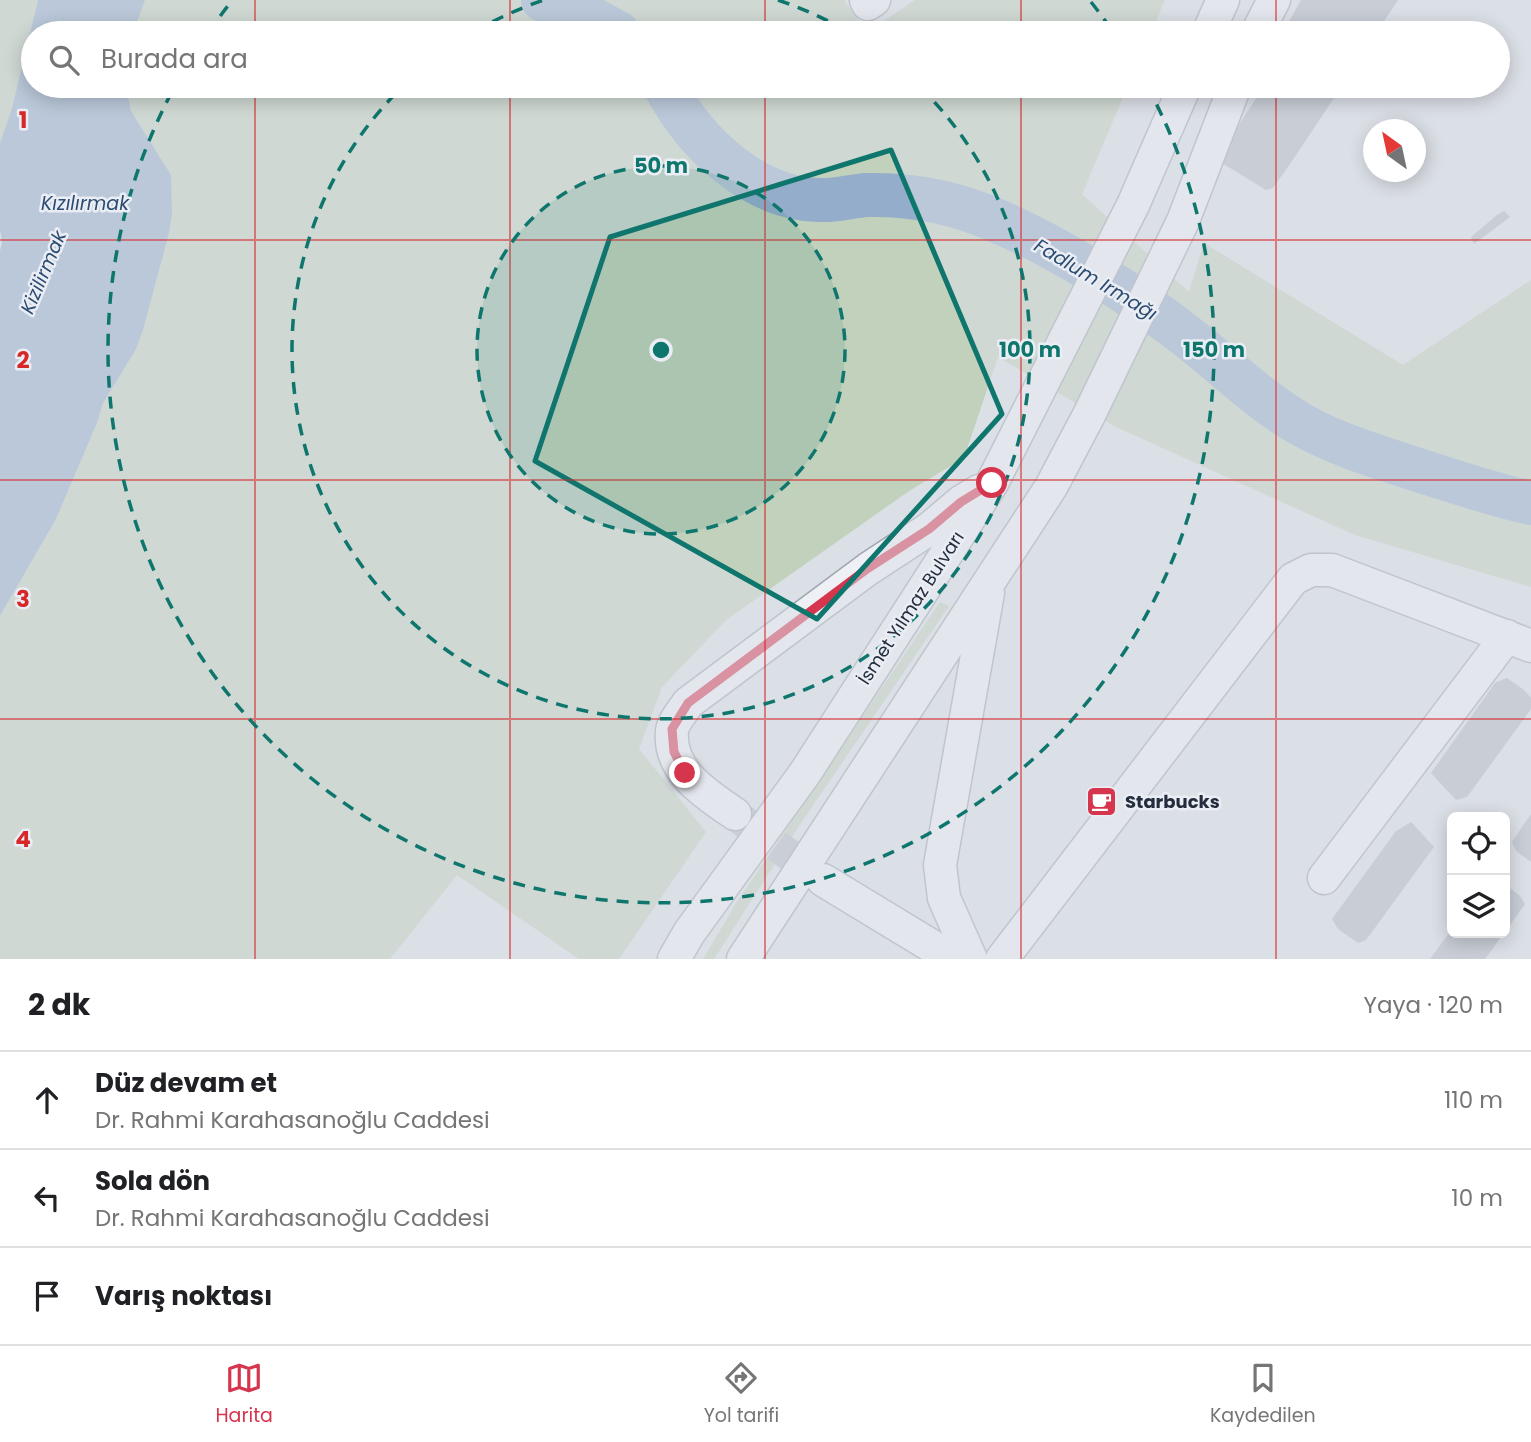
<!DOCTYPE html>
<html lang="tr">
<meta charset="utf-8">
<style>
:root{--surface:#fff;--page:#f2f2f2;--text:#202124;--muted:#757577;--line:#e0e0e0;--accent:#d6354e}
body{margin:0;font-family:Poppins,sans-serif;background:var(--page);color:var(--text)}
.controls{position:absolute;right:21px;bottom:21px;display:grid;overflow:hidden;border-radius:10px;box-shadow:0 4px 18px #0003}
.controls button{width:63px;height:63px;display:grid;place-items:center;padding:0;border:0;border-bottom:2px solid var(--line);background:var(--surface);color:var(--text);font:35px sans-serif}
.compass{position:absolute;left:1363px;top:119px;width:63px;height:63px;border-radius:50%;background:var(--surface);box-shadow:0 4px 18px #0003;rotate:327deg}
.stop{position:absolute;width:21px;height:21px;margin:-16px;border:5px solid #d6354e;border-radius:50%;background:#fff}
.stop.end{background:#d6354e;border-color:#fff;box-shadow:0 2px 7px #0008}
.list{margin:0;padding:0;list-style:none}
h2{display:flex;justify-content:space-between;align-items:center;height:91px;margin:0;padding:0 28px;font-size:30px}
h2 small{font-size:23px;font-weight:400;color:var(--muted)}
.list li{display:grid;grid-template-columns:46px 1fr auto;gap:21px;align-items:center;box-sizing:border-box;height:98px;padding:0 28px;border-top:2px solid var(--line)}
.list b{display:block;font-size:26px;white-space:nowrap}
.list p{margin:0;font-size:23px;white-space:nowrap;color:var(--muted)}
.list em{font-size:23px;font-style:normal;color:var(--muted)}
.icon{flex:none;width:38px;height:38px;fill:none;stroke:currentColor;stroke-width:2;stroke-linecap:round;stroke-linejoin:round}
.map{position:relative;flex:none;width:1531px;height:959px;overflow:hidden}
.search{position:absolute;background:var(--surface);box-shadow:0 4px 18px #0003;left:21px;right:21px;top:21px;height:77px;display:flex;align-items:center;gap:18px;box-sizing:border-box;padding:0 24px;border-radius:38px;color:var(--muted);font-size:26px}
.sheet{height:385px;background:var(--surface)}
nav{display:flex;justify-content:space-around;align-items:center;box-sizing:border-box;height:98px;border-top:2px solid var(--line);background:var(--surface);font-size:19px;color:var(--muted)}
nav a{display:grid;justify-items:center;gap:4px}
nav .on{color:var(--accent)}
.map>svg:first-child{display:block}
</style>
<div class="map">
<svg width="1531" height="959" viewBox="0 0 1531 959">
<rect width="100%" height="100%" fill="#dbdfe6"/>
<path fill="#c1d1bb" d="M0 0H38L12 108 0 143Z
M145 0H844L867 32 915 0H1165L1151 33H133Z
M126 86H1128L1082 194 1189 292 1204 243 1403 365 1531 280V587L1355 535 1116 427 998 357 964 458 909 491 726 620 662 687 639 749 706 832 619 959H579L457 875 390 959H0V616L56 519 97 423 103 403 135 351 169 233 171 175 131 111Z
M940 602 949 606 801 823 714 959H703L737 902Z"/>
<path fill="#93adca" d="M38 0H145L133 33H33V86H126L131 111 171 175 172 213 169 233 143 330 135 351 103 403 97 423 56 519 0 616V251L2 241 0 230V143L12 108Z"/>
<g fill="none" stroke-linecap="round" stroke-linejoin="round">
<path stroke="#93adca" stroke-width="44" d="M543 0 591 18 618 33
M665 86C695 143 752 198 819 200 836 201 851 196 867 195 911 194 954 202 995 220 1059 247 1134 295 1189 338 1226 367 1260 401 1302 425 1336 444 1372 455 1409 467 1450 480 1490 494 1531 503"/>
</g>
<path fill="#b2b8c3" d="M1301 0H1398L1376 33H1290L1285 29Z
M1264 86H1342L1290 164 1273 188 1266 190 1222 163 1219 155Z
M1504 211 1510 217 1474 244 1471 237 1497 215Z
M1507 678 1524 690 1531 698V709L1467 797 1456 800 1431 773 1495 683Z
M1531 814V862L1516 851 1512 842Z
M1411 822 1434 847 1366 940 1358 943 1338 929 1332 919 1396 831Z
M1505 884 1520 896 1525 904 1505 932Z
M1452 929V933H1504L1485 959H1430Z"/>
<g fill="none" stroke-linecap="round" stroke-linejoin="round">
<path stroke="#b6bbc4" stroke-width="32" stroke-dasharray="32 16" stroke-linecap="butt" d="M738 817 823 880"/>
<defs>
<path id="minor" d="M866 0 868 4 874 0
M1208 33 1223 0
M1257 33 1274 0
M735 814C707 795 668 771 672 731 673 722 683 711 688 703L868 569 929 529 961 502 979 491
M1324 878 1507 636
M823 880 953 959
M674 959 689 933 805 773 992 483 1133 205 1185 86
M743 959 1051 487 1089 415 1183 221 1235 86
M971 959 944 898 940 865 988 593
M1002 959 1293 579 1311 570H1332L1531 646"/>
</defs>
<use href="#minor" stroke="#a0a6b0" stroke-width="35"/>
<use href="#minor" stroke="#eef0f5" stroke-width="32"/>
</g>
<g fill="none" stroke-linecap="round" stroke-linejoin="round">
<path stroke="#d6354e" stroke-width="9" d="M685 773 674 752 672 729 688 703 867 569 929 529 961 502 992 483"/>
</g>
<path d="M0 0H1531V959H0ZM891 150 1002 414 817 619 535 461 610 237Z" fill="#dbdfe6" fill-opacity=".55" fill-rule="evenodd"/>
<path fill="none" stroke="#0f766e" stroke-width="5" stroke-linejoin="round" d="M891 150 1002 414 817 619 535 461 610 237Z"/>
<path fill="none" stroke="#d62828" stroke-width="2" stroke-opacity="0.55" d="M255 0V33M510 0V33M765 0V33M1021 0V33M1276 0V33M255 86V959M510 86V959M765 86V959M1021 86V959M1276 86V959M0 240H1531M0 480H1531M0 719H1531"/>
<circle cx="661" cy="350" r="184" fill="#0f766e" fill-opacity=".12"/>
<g fill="none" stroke="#0f766e" stroke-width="3.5" stroke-dasharray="12 9">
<circle cx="661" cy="350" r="184"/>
<path d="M474 32A369 369 0 0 1 544 0M778 0A369 369 0 0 1 848 32M920 87A369 369 0 1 1 402 87"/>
<path d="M208 33A553 553 0 0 1 231 2M1091 2A553 553 0 0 1 1114 33M1147 86A553 553 0 1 1 175 86"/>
</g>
<defs>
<symbol id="cafe-square" viewBox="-11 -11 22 22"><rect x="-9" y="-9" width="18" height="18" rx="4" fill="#d6354e" stroke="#eaeef4"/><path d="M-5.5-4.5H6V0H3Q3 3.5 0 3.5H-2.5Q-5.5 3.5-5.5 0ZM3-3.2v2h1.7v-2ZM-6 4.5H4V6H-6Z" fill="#fff"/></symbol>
</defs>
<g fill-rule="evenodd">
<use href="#cafe-square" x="1084" y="784" width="35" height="35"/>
</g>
<g text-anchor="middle" stroke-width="5" stroke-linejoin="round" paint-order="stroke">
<g font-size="18" fill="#242d3d" stroke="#eaeef4">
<text transform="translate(911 608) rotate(-57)" y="6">İsmet Yılmaz Bulvarı</text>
</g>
<g font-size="18" font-weight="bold" fill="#242d3d" stroke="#eaeef4" text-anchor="start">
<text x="1125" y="808">Starbucks</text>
</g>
<g font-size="19" font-style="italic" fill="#2c4c73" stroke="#eaeef4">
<text x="85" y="210">Kızılırmak</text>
<text transform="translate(43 272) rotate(-67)" y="7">Kizilirmak</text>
<text transform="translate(1096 279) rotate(31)" y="7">Fadlum Irmağı</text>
</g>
</g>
<g font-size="23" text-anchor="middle" font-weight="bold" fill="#d62828" stroke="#eaeef4" stroke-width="5" stroke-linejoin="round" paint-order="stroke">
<text x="23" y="128">1</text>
<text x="23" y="368">2</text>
<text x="23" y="607">3</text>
<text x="23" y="847">4</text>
</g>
<circle cx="661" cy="350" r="10" fill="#0f766e" stroke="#eaeef4" stroke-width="3.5"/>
<g font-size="21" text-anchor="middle" font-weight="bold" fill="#0f766e" stroke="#eaeef4" stroke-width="5" stroke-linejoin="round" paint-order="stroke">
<text x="661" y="173">50 m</text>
<text x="1030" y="357">100 m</text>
<text x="1214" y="357">150 m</text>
</g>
</svg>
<div class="controls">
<button><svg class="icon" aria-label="locate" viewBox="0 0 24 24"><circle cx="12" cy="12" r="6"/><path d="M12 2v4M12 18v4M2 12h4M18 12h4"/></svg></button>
<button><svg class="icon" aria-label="layers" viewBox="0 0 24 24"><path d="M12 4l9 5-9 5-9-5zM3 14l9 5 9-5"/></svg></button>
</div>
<svg class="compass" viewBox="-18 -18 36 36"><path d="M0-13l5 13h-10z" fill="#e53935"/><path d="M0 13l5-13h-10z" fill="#757577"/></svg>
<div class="stop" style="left:992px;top:483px"></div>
<div class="stop end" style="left:685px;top:773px"></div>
<div class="search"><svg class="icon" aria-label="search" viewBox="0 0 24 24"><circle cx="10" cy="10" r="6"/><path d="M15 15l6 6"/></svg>Burada ara</div>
</div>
<section class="sheet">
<h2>2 dk<small>Yaya · 120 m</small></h2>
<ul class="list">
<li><svg class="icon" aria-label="ahead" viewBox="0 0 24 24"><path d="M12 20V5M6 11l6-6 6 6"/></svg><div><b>Düz devam et</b><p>Dr. Rahmi Karahasanoğlu Caddesi</p></div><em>110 m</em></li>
<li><svg class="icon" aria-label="left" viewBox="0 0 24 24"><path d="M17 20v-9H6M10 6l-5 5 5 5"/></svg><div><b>Sola dön</b><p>Dr. Rahmi Karahasanoğlu Caddesi</p></div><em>10 m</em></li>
<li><svg class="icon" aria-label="arrive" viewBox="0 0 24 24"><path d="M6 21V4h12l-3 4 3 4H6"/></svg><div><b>Varış noktası</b></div></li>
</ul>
</section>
<nav>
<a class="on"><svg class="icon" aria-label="map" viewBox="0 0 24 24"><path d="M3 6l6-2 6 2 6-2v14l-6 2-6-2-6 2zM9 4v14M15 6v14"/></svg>Harita</a>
<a><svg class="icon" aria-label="directions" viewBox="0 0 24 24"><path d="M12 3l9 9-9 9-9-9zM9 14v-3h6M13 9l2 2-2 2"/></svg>Yol tarifi</a>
<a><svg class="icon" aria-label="saved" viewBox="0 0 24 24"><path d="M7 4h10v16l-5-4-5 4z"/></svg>Kaydedilen</a>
</nav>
